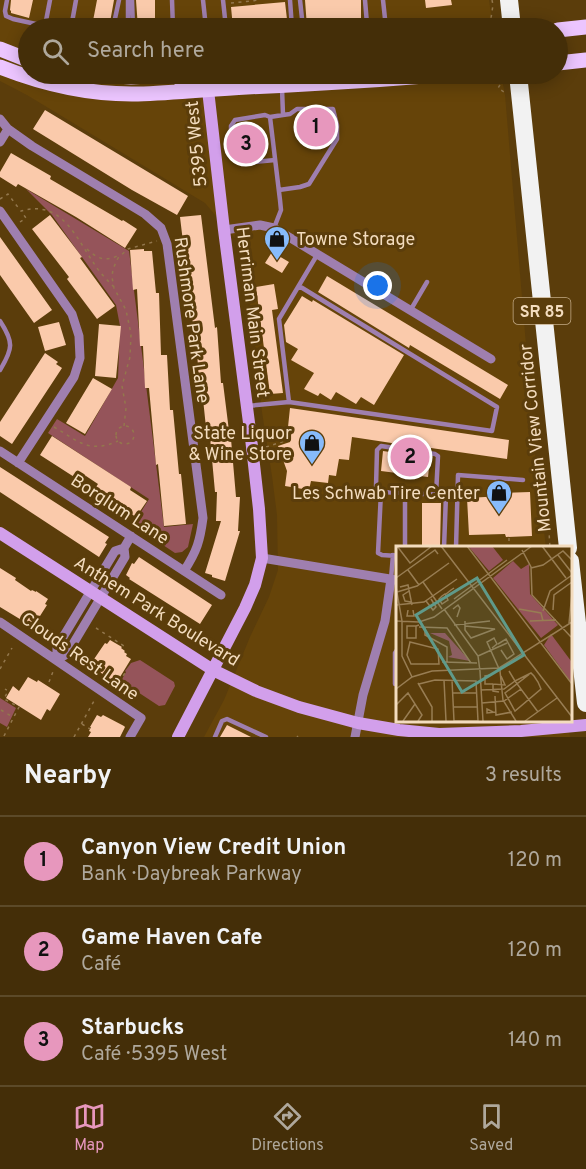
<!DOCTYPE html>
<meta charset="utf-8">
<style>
:root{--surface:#442e08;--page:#4b3612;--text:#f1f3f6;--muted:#afa89c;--line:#5c4a29;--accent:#e797bd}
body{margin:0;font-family:Overpass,sans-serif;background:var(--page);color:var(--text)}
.you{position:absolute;left:378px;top:286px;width:21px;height:21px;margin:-15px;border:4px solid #fff;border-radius:50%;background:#1a73e8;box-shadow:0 0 0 9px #1a73e833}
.badge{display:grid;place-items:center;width:39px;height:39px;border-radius:50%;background:var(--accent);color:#111;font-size:20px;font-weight:700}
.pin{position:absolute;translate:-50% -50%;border:3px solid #fff;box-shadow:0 2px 6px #0006}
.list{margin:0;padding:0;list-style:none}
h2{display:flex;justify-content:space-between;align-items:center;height:78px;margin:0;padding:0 24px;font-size:26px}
h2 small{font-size:20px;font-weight:400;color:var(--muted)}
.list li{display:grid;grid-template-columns:39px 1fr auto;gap:18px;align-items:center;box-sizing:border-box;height:90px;padding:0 24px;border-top:2px solid var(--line)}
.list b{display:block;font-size:22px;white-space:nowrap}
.list p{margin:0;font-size:20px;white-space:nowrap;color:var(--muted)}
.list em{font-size:20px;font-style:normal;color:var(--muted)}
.icon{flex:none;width:33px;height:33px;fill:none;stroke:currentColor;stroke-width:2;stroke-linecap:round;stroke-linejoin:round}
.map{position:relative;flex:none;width:586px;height:737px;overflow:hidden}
.search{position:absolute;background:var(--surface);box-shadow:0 3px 15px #0003;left:18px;right:18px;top:18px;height:66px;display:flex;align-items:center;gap:15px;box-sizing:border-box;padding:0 21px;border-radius:33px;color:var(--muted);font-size:22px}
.sheet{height:348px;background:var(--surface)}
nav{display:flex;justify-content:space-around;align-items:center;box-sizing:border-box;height:84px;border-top:2px solid var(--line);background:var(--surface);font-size:16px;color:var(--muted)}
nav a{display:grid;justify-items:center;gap:3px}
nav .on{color:var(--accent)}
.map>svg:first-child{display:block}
</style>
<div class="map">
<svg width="586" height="737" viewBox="0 0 586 737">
<rect width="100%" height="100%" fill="#5b3d0b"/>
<path fill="#664409" d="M0 0H489L493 28H28V74H501L505 95 536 464 546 548H397V720L568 721 570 737H204L224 700 250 637 269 597 278 570 277 515 272 476 262 412 244 249 205 203 27 95 0 81Z"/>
<path fill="#95545a" d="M26 189 129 251 164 527 193 524 188 547 182 552 175 553 133 525 149 499 48 433 57 419 85 436 118 378 120 326 116 305 52 215Z
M140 660 174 682 175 686 165 705 159 706 121 681 126 672 125 671 131 663Z
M0 698 16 708 7 727 0 723Z"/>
<path fill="#facaab" d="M11 0H33L29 18 11 13V11L10 10Z
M97 0H114L109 28 92 26Z
M136 0H155V28H138Z
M305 0H361V21L307 27Z
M425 0H451L452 5 426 8Z
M285 2 288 28H233L231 7Z
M45 110 188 196 177 215 132 190 33 129Z
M308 114H322V116H330L332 124H327L328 129 323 130 324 142 311 143Z
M253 130 256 156 241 157 238 132Z
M11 153 51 176 50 179 122 221 123 220 137 229 125 248 76 217 18 184 16 187 0 177V172Z
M50 215 82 257 80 258 115 306 97 319 67 279 69 277 32 229Z
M201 215 215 328 217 327 221 383H223L230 439H231L236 497H240L238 531H240L225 581 212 577V575L205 573 221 521H216L217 492H215L210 437H207L201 380H199L195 325H193L180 217Z
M0 237 52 310 34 323 0 275Z
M144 249V251H152L156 293H159L161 355H167L170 410H173L179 474H181L186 524 164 526 158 464 156 465 149 388H145L143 346H140L137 289 133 290 130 250Z
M272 252 289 262 282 273 265 263Z
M327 276 508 385 500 399 410 345 409 348 318 292Z
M274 284 278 309 272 310 283 393 270 394 256 287Z
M302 296 312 302 313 300 404 355 374 405 361 397 356 404 336 392 331 400 320 393 318 396 304 389 314 373 291 360 298 349 286 342 284 325Z
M59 322 66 345 45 351 38 327Z
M99 324 121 326 116 378 95 376Z
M45 353 58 362 56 364 62 368 12 444 0 436V422Z
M93 378 112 389 85 434 66 423Z
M290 408 509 440 507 459 431 448V449L352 437 349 460 339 459 336 476 329 475 328 483 311 481 309 490 285 486 287 471 278 446 290 442 292 428 288 427Z
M52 436 131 487 130 490 147 501 136 517 94 490 98 484 86 476 82 482 40 455Z
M383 451 430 458 428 477 381 471Z
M0 467 109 537 105 543 107 544 99 557 0 492Z
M530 492 532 536 506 537 505 534 469 535 467 498 503 496V493Z
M422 503H441L440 547H422Z
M139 557 212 605 200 624 129 579 130 578 126 575 132 563 134 564Z
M0 568 16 578 15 580 31 591 32 590 36 592V591L48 599 45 604 47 605 33 627 0 607Z
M110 640 122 647 121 648 125 651 124 652 127 654 126 656 131 659 117 682 113 679 111 680 90 665 105 643 107 644Z
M28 677 37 682 38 680 60 694 50 711 47 709 41 720 6 698 13 686 19 691Z
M97 715 101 717 103 715 124 726 125 727 120 737H88L91 732 89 731 91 727H90Z
M227 725 251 737H220Z"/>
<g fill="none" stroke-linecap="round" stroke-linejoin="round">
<path stroke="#93774d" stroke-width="1.5" stroke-dasharray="3 4.5" stroke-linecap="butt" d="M492 0 493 5 491 18 494 20
M231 3 260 0
M500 85 498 88 504 92
M0 199 8 194 20 210
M20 222 26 218 21 211C62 199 76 238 95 265 100 273 107 280 114 287
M87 249C96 258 105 262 117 256
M116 435a9 9 0 1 1 18 0a9 9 0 1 1-18 0Z
M124 426 126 408 122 386 130 357 131 334 126 310 114 288 112 277 113 269 118 258 128 249 157 241
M54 427C78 441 89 454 118 441
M266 447 288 440 289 433 293 434
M546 483 550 548
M509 538V548
M96 628 124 646 122 649
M0 669 12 648
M49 682 54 669
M119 682 125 673 124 672
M1 710 13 717
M82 724 90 729
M4 736 19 707 4 699 8 691 5 689
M74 737 94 701
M297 737 298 736"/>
<path stroke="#9f7faf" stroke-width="4.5" d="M7 0 5 11 6 16 13 19 45 26 50 0
M128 0V28
M132 0 133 28
M172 0 173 28
M203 0 206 28
M223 0 226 28
M290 0 292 28
M300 0 303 28
M383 0 386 28
M45 26 57 28
M71 28 76 0
M113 28 119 0
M360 28 367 24 365 0
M270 117 265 115 235 120 231 126V130L235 159 237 161 245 163 275 160
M279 190 300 187 309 184 337 139V125L333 109H297L290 114 283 115
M274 228 281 210 280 200 270 117 283 115 282 88
M299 286 497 407 492 431 289 402 279 319 317 255
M410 311 427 282
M0 321C14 342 13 349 0 370
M247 406 289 402
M381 492 376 487 377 450 381 446 435 454 438 456 436 495
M405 493V548
M456 548 458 475 523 480
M397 556 382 555 378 553 381 492 446 495 444 548
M391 579 393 555
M397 650 395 653V684H397
M215 737 222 721 227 719 266 737"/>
<path stroke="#9f7faf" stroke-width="9" d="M0 119 8 129 32 146 145 214 161 228 167 244 203 518C200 541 197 551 184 571
M0 142 8 129
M0 211 72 314 79 336 80 358 74 377 18 463
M224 230 260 225 274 228 491 359
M0 451 221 595
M262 558 396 580
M0 622 141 718 130 737
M57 660V647L115 551 124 548 131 536
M57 660 67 654 125 557 124 548
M355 737 363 695 385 621 391 579"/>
<path stroke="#d29feb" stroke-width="12" d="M0 533 213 670 256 691 299 707 358 723 399 730 439 734 521 731 586 725
M178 737 245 608 255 585 262 558 259 509 251 438 224 230 208 90 219 78 230 76 233 74"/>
<path stroke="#ecc5ff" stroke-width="15" d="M558 30 586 27
M0 49 28 60
M558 63 586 60
M0 67C43 84 91 95 138 94 174 93 210 89 247 87 313 84 380 80 446 74
M88 74 131 77 185 74
M182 84C192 82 200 82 206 74"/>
<path stroke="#f2f2f2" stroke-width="18" d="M509 0 512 28
M518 74 568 548
M570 561 586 703"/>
</g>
<defs>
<symbol id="shop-pin" viewBox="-11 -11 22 30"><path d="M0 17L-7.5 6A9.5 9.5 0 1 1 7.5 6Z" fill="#87bbfb" stroke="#5b3d0b"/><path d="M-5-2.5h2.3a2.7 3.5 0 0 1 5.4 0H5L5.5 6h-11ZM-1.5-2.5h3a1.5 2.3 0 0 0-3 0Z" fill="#111"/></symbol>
</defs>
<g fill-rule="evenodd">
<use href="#shop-pin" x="262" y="224" width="30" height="40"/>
<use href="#shop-pin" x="297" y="428" width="30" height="40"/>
<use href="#shop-pin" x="484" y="478" width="30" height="40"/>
</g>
<g text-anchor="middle" stroke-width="6" stroke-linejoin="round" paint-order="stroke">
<rect fill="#5b3d0b" stroke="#c5ac88" stroke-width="1.5" x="513.5" y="298" width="57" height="26" rx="4.5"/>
<g font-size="16" font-weight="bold" fill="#f3dcbe">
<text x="542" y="317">SR 85</text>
</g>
<g font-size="18" fill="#f3dcbe" stroke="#5b3d0b">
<text transform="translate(196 144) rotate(-96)" y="6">5395 West</text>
<text transform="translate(253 312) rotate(83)" y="6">Herriman Main Street</text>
<text transform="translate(192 320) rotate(82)" y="6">Rushmore Park Lane</text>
<text transform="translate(535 438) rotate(-96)" y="6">Mountain View Corridor</text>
<text transform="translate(120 509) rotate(33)" y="6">Borglum Lane</text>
<text transform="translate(157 611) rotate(32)" y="6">Anthem Park Boulevard</text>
<text transform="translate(80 656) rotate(35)" y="6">Clouds Rest Lane</text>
</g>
<g font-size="18" fill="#f3dcbe" stroke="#5b3d0b" text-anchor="end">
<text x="296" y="245" text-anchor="start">Towne Storage</text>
<text x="292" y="439">State Liquor<tspan x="292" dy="21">&amp; Wine Store</tspan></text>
<text x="480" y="499">Les Schwab Tire Center</text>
</g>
</g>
<g transform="translate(396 546)">
<rect width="176" height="176" fill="#5b3d0b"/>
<path d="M72 0H96L107 14 93 25ZM117 15 125 23 133 18 134 48 162 79 145 92 97 32ZM34 87H49L74 115 52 111 56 109 53 95ZM155 88 175 115V136L148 99Z" fill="#95545a"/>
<path fill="none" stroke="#987d53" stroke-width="1.5" d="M1 0 14 17 36 0M45 0 176 171M71 0 176 138M146 0 170 32M126 4 135 21 136 49 175 91M162 9 176 27M135 22 147 19 167 5 176 14M12 24 23 39M0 32 39 4 42 8M27 36 46 63M0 41 6 75M4 41 12 39 16 59M13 45 7 49 9 55 15 56M1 46 21 40 53 17M49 48 52 54 46 58 43 53 46 50 49 48H50L55 44 58 42M58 53 111 14M30 55 37 64 40 61 35 53M0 59 28 56 61 33M48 63 82 110 84 125M57 63 62 59 64 62 61 71M123 63 145 67 147 75M12 64 11 70H18L17 64M157 64 158 49 176 36M147 65 154 45 176 29M0 75 23 76 38 71 136 0M6 75V110L16 131M134 75 160 74M173 77 176 47M58 79 94 75M20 80H11V92H20V80L23 79M69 80 99 83 75 92 69 84V75M23 81 51 82 75 117M29 82V89L51 101V116M14 96 42 103 43 118H15L11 109ZM102 98 110 93 118 108 111 113 105 104M96 102 101 98 98 92 91 96 104 125 107 154 120 175M82 110 111 97M46 116 81 117M84 125 87 175M113 125 119 135 135 127 138 130 142 136 145 143 119 165 109 147 135 127M95 129 89 130V138H97M48 134 50 175M56 134 58 175M22 137 36 161V175M23 138 39 134 80 135 82 175M0 143 16 131 36 125 103 122 176 76M85 144 108 143 119 135 142 166M103 146 97 145V138L109 139 105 130M56 147H80M99 150 100 169 116 166M86 157 108 155 125 143M0 159 12 147 26 169 22 175M57 161H81M97 166 91 163V167L100 166M7 175 19 158M58 175H82M129 175 161 152"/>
<path fill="#5f9a8a" fill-opacity="0.15" stroke="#5f9a8a" stroke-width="3" d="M81 32 128 109 66 146 20 69Z"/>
<rect width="176" height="176" fill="none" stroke="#f3dcbe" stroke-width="3"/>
</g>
</svg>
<div class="you"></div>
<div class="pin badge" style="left:316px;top:127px">1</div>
<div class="pin badge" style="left:410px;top:457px">2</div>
<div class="pin badge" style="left:246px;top:144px">3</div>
<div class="search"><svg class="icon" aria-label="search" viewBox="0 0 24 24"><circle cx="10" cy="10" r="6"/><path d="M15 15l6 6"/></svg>Search here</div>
</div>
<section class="sheet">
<h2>Nearby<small>3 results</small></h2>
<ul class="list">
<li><span class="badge">1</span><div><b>Canyon View Credit Union</b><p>Bank · Daybreak Parkway</p></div><em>120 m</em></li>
<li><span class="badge">2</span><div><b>Game Haven Cafe</b><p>Café</p></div><em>120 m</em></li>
<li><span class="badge">3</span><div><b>Starbucks</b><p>Café · 5395 West</p></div><em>140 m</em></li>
</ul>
</section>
<nav>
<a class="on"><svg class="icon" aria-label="map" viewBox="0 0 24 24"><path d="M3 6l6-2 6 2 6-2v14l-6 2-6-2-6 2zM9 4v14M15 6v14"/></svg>Map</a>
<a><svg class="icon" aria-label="directions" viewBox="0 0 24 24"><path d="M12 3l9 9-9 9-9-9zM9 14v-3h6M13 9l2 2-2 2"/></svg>Directions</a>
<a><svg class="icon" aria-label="saved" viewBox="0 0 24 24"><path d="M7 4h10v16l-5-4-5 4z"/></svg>Saved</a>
</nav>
